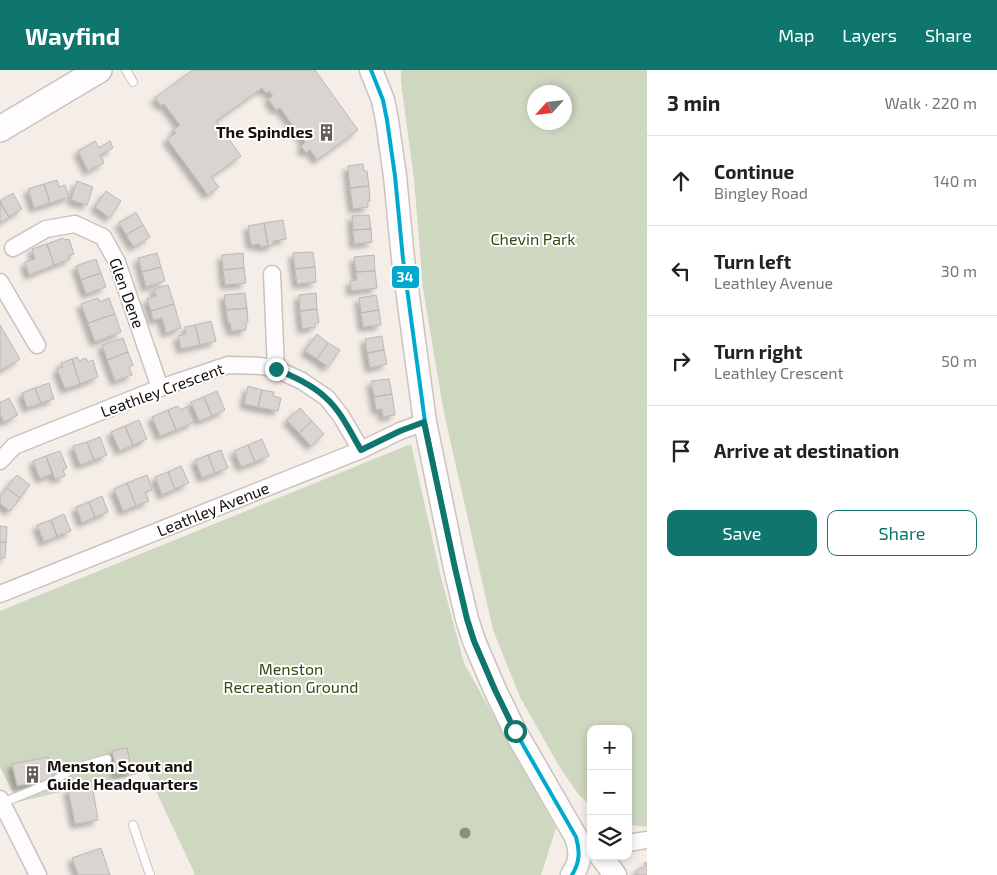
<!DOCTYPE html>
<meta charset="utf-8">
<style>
:root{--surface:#fff;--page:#f2f2f2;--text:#222;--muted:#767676;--line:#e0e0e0;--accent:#0f766e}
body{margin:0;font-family:"Exo 2",sans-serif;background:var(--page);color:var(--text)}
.controls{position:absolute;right:15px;bottom:15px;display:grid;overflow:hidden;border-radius:10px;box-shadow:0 2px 8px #0003}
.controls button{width:45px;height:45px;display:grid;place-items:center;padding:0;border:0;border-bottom:1px solid var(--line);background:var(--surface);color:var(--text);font:25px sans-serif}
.compass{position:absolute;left:527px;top:15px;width:45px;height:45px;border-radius:50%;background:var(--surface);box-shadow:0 2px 8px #0003;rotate:243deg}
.stop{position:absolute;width:15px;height:15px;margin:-11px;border:4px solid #0f766e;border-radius:50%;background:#fff}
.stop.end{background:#0f766e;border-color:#fff;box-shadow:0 1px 5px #0008}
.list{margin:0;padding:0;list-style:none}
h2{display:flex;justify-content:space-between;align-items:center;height:65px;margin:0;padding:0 20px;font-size:21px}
h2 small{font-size:16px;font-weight:400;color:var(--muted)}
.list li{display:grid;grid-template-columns:32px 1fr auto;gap:15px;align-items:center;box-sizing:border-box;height:90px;padding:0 20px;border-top:1px solid var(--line)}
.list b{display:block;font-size:19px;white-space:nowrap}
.list p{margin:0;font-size:16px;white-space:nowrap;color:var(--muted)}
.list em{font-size:16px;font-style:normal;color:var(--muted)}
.actions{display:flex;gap:10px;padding:15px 20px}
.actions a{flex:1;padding:11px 0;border:1px solid var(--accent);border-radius:10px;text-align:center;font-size:18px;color:var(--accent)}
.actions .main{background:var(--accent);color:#fff}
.icon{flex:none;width:28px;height:28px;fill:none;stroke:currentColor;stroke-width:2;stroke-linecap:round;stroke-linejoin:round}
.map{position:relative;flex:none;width:647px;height:805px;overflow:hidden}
header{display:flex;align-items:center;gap:30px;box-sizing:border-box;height:70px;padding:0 25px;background:var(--accent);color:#fff}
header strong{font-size:24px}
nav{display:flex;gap:28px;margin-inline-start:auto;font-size:18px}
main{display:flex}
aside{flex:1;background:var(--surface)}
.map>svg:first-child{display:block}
</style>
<header>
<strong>Wayfind</strong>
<nav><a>Map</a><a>Layers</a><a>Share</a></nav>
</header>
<main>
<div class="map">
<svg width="647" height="805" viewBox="0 0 647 805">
<defs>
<filter id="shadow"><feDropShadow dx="-4.5" dy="4.5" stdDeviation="2.5" flood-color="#0004"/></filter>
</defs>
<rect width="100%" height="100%" fill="#f5eee8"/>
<path fill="#ced7c0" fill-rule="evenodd" d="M401 0H647V757L628 755V659H591V736L578 724 559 696 520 627 493 560 444 343 423 219 414 109 401 12ZM534 22H564V52H534Z
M411 374 441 507 464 593 556 758 541 805H194V802L147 702 18 732 0 697V541Z"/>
<path fill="#dad4d1" stroke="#bdb7b4" filter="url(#shadow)" d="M193 0H315L358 60 317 90 310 80 306 83 301 76 305 72 280 38 276 40 268 29 273 26 269 21 266 23 262 18 216 51 241 86 211 107 219 117 208 125 167 69 176 63 173 60 180 55 164 34 161 36 155 28Z
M95 71 99 78 110 71 113 78 100 85 104 93 88 101 78 81Z
M363 94 364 101H367L369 116 350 118 348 96Z
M57 110 59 117 65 115 69 127 50 133 44 114Z
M77 111 93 117 87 135 71 130Z
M44 114 50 133 34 138 28 119Z
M369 116 370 131H368V137L353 139 350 118Z
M106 121 121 131 110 148 95 137Z
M13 123 22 139 9 147 0 131Z
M0 133 9 147 0 153Z
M136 142 143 155 126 165 119 153Z
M369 145 371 159 353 160 352 146Z
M283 150 286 169 273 171V175L268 176 264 153Z
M264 153 268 176 260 177V174L251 175 248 156Z
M143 155 150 167 134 177 126 165Z
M371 159 372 172 354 174 353 160Z
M63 168 64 170 69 169 74 184 69 186 70 189 54 195 47 174Z
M47 174 54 195 29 205 25 192 35 189 32 179Z
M313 182 315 197 295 199 293 183Z
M157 183 161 197 142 202 138 188Z
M243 183 244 198 223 200 222 185Z
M374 185 375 201 356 202 354 187Z
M96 189 101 203 81 210 76 196Z
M161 197 165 211 146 217 142 202Z
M315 197 316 212 297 214 295 199Z
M244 198 246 213 225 215 223 200Z
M375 201 377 218 351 221 350 211 357 210 356 202Z
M101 203 106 217 86 224 81 210Z
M168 215 174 234 151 241 147 229 156 226 154 219Z
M245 223 247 238 226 240 224 225Z
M316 223 317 239 300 241 299 225Z
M376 225 379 240 361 243 359 228Z
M98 228 100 232 109 228 115 244 88 253 81 234Z
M174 234 181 258 166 263 162 248 153 250 151 241Z
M247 238 248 252H246V260L231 261 230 253H228L226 240Z
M317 239 319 253H315V257L302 259 300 241Z
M379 240 381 255 363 257 361 243Z
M115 244 121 262 95 272 88 253Z
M211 251 216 271 200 275 195 255Z
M0 255 20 289 0 301Z
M195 255 200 275 181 279 178 266 186 264 185 257Z
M317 264 328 273 317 289 305 281Z
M382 266 384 280 367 283 365 269Z
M123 268 128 282 107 290 102 275Z
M328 273 340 280 328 297 317 289Z
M384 280 387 294 370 298 367 283Z
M128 282 133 295 129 297 132 305 115 311 107 290Z
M77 287 79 291 86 288 88 292 93 290 98 307 80 314 72 289Z
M72 289 80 314 65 319 57 299 63 297 61 293Z
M389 309 392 324 374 327 371 311Z
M49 313 54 329 41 333 35 318Z
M248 316 262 320 258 337 244 334Z
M35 318 41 333 27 338 22 323Z
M262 320 274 322 273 326 281 328 278 341 258 337Z
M217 321 225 340 212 346 204 327Z
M392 324 395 345 383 347 382 339 376 340 374 327Z
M204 327 212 346 199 351 191 332Z
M9 328 18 345 4 352 0 344V333Z
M178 336 180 340 187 337 194 352 176 360 168 340Z
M300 338 312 351 299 363 287 350Z
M168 340 176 360 160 366 152 347Z
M139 350 147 369 133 375 125 356Z
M312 351 324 364 311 376 299 363Z
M125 356 133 375 120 381 111 362Z
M100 367 107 385 94 390 87 372Z
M262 369 269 386 255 392 248 375Z
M87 372 94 390 80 395 73 376Z
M248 375 255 392 241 397 234 381Z
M221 380 228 398 215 403 208 385Z
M60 381 67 398 63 400 65 406 55 409 46 386Z
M208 385 215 403 202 408 195 390Z
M46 386 52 404 40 409 33 391Z
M181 396 189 413 175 419 168 402Z
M168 402 175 419 162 425 155 407Z
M17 405 30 415 20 428 7 418Z
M147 405 152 420 145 422 149 431 136 436 127 413Z
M127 413 136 436 123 441 114 419Z
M7 418 20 428 10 441 0 434V427Z
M102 426 108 442 95 447 89 432Z
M89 432 95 447 82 453 76 437Z
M64 444 71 461 57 466 51 450Z
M51 450 57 466 44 472 37 455Z
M0 456 7 457 6 472H0Z
M0 472H6L5 488H0Z
M127 678 132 701 117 704 112 681Z
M48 687 53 709 17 716 12 694Z
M92 714 98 750 75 754 68 719Z
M101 778 110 805H78L72 788Z
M647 792V805H638L636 801 645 796 644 793Z"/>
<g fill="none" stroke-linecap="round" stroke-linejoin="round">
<defs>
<path id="lane" d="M126 0 133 12
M2 733 51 713 72 699 107 689
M133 755 150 805"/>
<path id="street" d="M13 178 46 159 75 154 103 167 117 192 160 318
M272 204 276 299
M0 212 37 275
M0 391 14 376 160 318 228 295 261 296 276 299 302 311 327 328 341 346 361 380
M0 524 361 380 400 361 425 352
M0 729 38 805
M628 773 647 770"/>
<path id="secondary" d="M371 0 383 30 387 50 395 106 403 189 425 352 455 498 467 549 474 571 495 620 515 661 576 767C581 781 581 792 572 805
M601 786 615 805"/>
<path id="primary" d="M0 59 99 0"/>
</defs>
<use href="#lane" stroke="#c9c3bf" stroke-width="10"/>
<use href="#street" stroke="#c9c3bf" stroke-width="19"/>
<use href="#secondary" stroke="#c9c3bf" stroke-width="25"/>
<use href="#primary" stroke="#c9c3bf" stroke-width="28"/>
<use href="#lane" stroke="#fefcfc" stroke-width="8"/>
<use href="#street" stroke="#fefcfc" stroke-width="16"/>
<use href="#secondary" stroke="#fefcfc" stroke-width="22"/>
<use href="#primary" stroke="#fefcfc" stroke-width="25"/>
<defs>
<path id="bus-1" d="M371 0 383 30 387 50 395 106 403 189 425 352 455 498 467 549 474 571 495 620 515 661 576 767C580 781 580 792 572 805"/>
</defs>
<use href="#bus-1" stroke="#fff" stroke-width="8"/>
<use href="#bus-1" stroke="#00a9ce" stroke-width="4"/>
</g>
<circle fill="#889670" cx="465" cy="763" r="5.5"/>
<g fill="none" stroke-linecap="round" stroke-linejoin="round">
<path stroke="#0f766e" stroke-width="6" d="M276 299C292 306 313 315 326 328 340 340 351 363 361 380L400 361 424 352 455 498 467 549 474 571 495 620 515 661"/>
</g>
<defs>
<symbol id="building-bare" viewBox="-9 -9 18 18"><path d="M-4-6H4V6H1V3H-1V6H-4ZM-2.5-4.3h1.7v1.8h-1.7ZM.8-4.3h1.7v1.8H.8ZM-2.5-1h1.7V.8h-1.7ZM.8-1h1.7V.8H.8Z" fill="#635e5a" stroke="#fff" stroke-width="2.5" paint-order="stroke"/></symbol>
</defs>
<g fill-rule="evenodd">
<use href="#building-bare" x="314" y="50" width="25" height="25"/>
<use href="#building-bare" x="20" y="692" width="25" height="25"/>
</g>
<g text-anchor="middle" stroke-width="4" stroke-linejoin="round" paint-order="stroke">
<g font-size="16" font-weight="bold" fill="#15100d" stroke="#fff" text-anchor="end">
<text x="313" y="68">The Spindles</text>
<text x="47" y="702" text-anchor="start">Menston Scout and<tspan x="47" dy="18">Guide Headquarters</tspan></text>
</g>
<g font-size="16" fill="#2e4e0d" stroke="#fff">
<text x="533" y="175">Chevin Park</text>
<text x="291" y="605">Menston<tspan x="291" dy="18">Recreation Ground</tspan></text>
</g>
<g font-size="16" fill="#15100d" stroke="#fff">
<text transform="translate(127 223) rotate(70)" y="6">Glen Dene</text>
<text transform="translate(162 320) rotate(-20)" y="6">Leathley Crescent</text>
<text transform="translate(213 439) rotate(-22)" y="6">Leathley Avenue</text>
</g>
</g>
<rect stroke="#fff" stroke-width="2" x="391" y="195" width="29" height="24" rx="5" fill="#00a9ce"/>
<g font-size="14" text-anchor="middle" font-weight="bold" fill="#fff">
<text x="405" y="212">34</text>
</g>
</svg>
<div class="controls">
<button>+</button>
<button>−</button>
<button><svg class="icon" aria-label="layers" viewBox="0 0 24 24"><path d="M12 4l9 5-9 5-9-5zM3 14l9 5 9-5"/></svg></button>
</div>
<svg class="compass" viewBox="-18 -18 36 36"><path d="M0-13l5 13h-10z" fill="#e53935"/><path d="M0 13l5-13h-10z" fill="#767676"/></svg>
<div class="stop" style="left:515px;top:661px"></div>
<div class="stop end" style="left:276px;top:299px"></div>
</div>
<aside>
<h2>3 min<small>Walk · 220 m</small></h2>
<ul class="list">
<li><svg class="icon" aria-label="ahead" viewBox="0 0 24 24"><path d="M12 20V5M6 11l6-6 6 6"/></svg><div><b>Continue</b><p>Bingley Road</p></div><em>140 m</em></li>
<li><svg class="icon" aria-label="left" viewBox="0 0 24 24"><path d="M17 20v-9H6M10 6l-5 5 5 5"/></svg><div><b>Turn left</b><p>Leathley Avenue</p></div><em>30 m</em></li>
<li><svg class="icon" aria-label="right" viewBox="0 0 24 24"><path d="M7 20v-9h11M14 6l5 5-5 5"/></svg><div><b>Turn right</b><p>Leathley Crescent</p></div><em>50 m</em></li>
<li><svg class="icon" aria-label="arrive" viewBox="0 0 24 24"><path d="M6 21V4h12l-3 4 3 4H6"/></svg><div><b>Arrive at destination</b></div></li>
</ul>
<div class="actions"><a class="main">Save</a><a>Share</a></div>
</aside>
</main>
